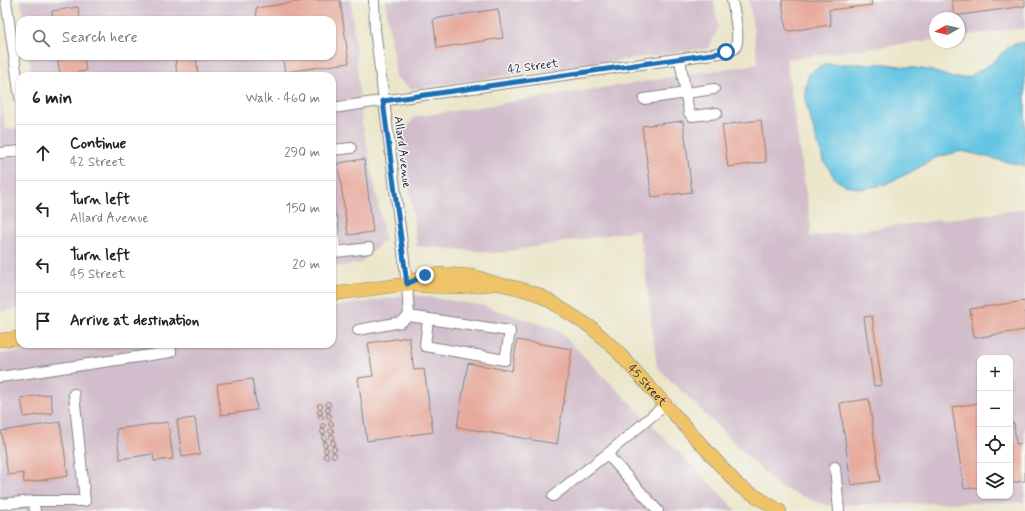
<!DOCTYPE html>
<meta charset="utf-8">
<style>
:root{--surface:#fff;--page:#f2f2f2;--text:#222;--muted:#767676;--line:#e0e0e0}
body{margin:0;font-family:Mynerve,sans-serif;background:var(--page);color:var(--text)}
.controls{position:absolute;right:12px;bottom:12px;display:grid;overflow:hidden;border-radius:8px;box-shadow:0 1px 3px #0004}
.controls button{width:36px;height:36px;display:grid;place-items:center;padding:0;border:0;border-bottom:1px solid var(--line);background:var(--surface);color:var(--text);font:20px sans-serif}
.compass{position:absolute;left:929px;top:12px;width:36px;height:36px;border-radius:50%;background:var(--surface);box-shadow:0 1px 3px #0004;rotate:262deg}
.stop{position:absolute;width:12px;height:12px;margin:-9px;border:3px solid #1f6fb2;border-radius:50%;background:#fff}
.stop.end{background:#1f6fb2;border-color:#fff;box-shadow:0 1px 4px #0008}
.list{margin:0;padding:0;list-style:none}
h2{display:flex;justify-content:space-between;align-items:center;height:52px;margin:0;padding:0 16px;font-size:17px}
h2 small{font-size:13px;font-weight:400;color:var(--muted)}
.list li{display:grid;grid-template-columns:26px 1fr auto;gap:12px;align-items:center;box-sizing:border-box;height:56px;padding:0 16px;border-top:1px solid var(--line)}
.list b{display:block;font-size:15px;white-space:nowrap}
.list p{margin:0;font-size:13px;white-space:nowrap;color:var(--muted)}
.list em{font-size:13px;font-style:normal;color:var(--muted)}
.icon{flex:none;width:22px;height:22px;fill:none;stroke:currentColor;stroke-width:2;stroke-linecap:round;stroke-linejoin:round}
.map{position:relative;flex:none;width:1025px;height:511px;overflow:hidden}
.search{position:absolute;background:var(--surface);box-shadow:0 1px 3px #0004;left:16px;top:16px;width:320px;height:44px;display:flex;align-items:center;gap:10px;box-sizing:border-box;padding:0 14px;border-radius:12px;color:var(--muted);font-size:15px}
.panel{position:absolute;background:var(--surface);box-shadow:0 1px 3px #0004;left:16px;top:72px;width:320px;height:276px;border-radius:12px}
.map>svg:first-child{display:block}
</style>
<div class="map">
<svg width="1025" height="511" viewBox="0 0 1025 511">
<rect width="100%" height="100%" fill="#f6f6f2"/>
<filter id="ink" filterUnits="userSpaceOnUse"><feTurbulence type="fractalNoise" baseFrequency=".025" numOctaves="2"/><feDisplacementMap in="SourceGraphic" scale="8" xChannelSelector="R" yChannelSelector="G"/><feConvolveMatrix kernelMatrix="1 2 1 2 8 2 1 2 1" color-interpolation-filters="sRGB"/></filter>
<filter id="wash" filterUnits="userSpaceOnUse"><feTurbulence type="fractalNoise" baseFrequency=".012" numOctaves="4" result="noise"/><feDisplacementMap in="SourceGraphic" scale="16" xChannelSelector="R" yChannelSelector="G"/><feGaussianBlur stdDeviation="0.9" result="paint"/><feColorMatrix in="noise" values="0 0 0 0 0 0 0 0 0 0 0 0 0 0 0 0 0 1.4 0 .05"/><feComposite in="paint" operator="in"/></filter>
<g filter="url(#wash)">
<rect width="100%" height="100%" fill="#ebe6ca"/>
<path fill="#d1bdcb" fill-rule="evenodd" d="M21 0H351L362 122 385 239 361 263 332 267V76H32L29 56H332V20H24Z
M385 0H714L718 28 709 48 411 89 396 77Z
M749 0H1025V28L959 36V18H935V40L786 59 811 228 809 237 1025 209V502L825 505 779 487 657 367 644 260 638 230 498 253 417 246 402 132 415 117 758 64ZM980 358H1010V496H980Z
M0 91 5 129 20 128V309L0 311Z
M413 295 481 305 558 330 737 511H0V354L72 344H332V307Z"/>
<path fill="#64c5e3" stroke="#43748f" d="M1025 42V166L962 151 937 157 911 172 883 185 862 189 847 186 836 180 823 160 807 108 805 90 809 74 824 64H885L929 70 953 78 969 77 992 63 1011 45Z"/>
<g id="blocks">
<path fill="#e7ab9e" d="M310 0H340L349 63 285 72 282 56H332V20H257L256 8Z
M782 0H871L872 5 829 10 831 25 789 31 786 29Z
M952 0H1025V6L954 16Z
M78 7 80 20H53L52 11Z
M498 9 503 38 437 48 433 19Z
M57 56H84L86 71 77 72V75L64 76 63 74H60Z
M175 56H196L198 75 177 76Z
M761 120 766 162 728 167 722 125Z
M683 121 692 192 652 197 642 126Z
M364 159 373 232 348 235 338 163Z
M1025 301V330L974 338 970 309Z
M872 316 882 385 874 386 864 317Z
M409 337 414 370 424 369 433 432 367 441 358 378 373 376 368 343Z
M517 340 572 349 557 444 457 427 468 363 512 371Z
M252 379 257 410 221 415 217 384Z
M50 394 53 413 24 417 21 398Z
M869 399 880 481 851 485 840 403Z
M325.5 404a2.5 2.5 0 1 1 5 0a2.5 2.5 0 1 1-5 0Z
M980 403V487L964 489 952 407Z
M317.5 406a2.5 2.5 0 1 1 5 0a2.5 2.5 0 1 1-5 0Z
M325.5 410a2.5 2.5 0 1 1 5 0a2.5 2.5 0 1 1-5 0Z
M317.5 412a2.5 2.5 0 1 1 5 0a2.5 2.5 0 1 1-5 0Z
M326.5 416a2.5 2.5 0 1 1 5 0a2.5 2.5 0 1 1-5 0Z
M318.5 417a2.5 2.5 0 1 1 5 0a2.5 2.5 0 1 1-5 0Z
M195 418 200 454 182 457 177 420Z
M328.5 424a2.5 2.5 0 1 1 5 0a2.5 2.5 0 1 1-5 0Z
M60 422 68 476 24 483 23 473 8 475 1 431Z
M168 422 173 459 154 461 153 454 120 459 116 429Z
M1014 423 1016 444 1025 443V481L1010 483V424Z
M320.5 426a2.5 2.5 0 1 1 5 0a2.5 2.5 0 1 1-5 0Z
M328.5 431a2.5 2.5 0 1 1 5 0a2.5 2.5 0 1 1-5 0Z
M320.5 432a2.5 2.5 0 1 1 5 0a2.5 2.5 0 1 1-5 0Z
M329.5 437a2.5 2.5 0 1 1 5 0a2.5 2.5 0 1 1-5 0Z
M321.5 438a2.5 2.5 0 1 1 5 0a2.5 2.5 0 1 1-5 0Z
M330.5 443a2.5 2.5 0 1 1 5 0a2.5 2.5 0 1 1-5 0Z
M322.5 444a2.5 2.5 0 1 1 5 0a2.5 2.5 0 1 1-5 0Z
M331.5 449a2.5 2.5 0 1 1 5 0a2.5 2.5 0 1 1-5 0Z
M323.5 450a2.5 2.5 0 1 1 5 0a2.5 2.5 0 1 1-5 0Z
M331.5 455a2.5 2.5 0 1 1 5 0a2.5 2.5 0 1 1-5 0Z
M323.5 456a2.5 2.5 0 1 1 5 0a2.5 2.5 0 1 1-5 0Z"/>
</g>
</g>
<g filter="url(#ink)">
<use href="#blocks" fill-opacity="0" stroke="#868482" stroke-width="1"/>
<g fill="none" stroke-linecap="round" stroke-linejoin="round">
<defs>
<path id="minor" d="M6 0 20 98
M374 0 375 29 407 284 409 316 510 331 505 360 425 346 428 319
M680 59 689 113 692 116 717 113
M644 99 714 89
M332 108 726 52C730 51 735 50 736 46 740 36 734 11 732 0
M332 150 351 148
M0 153 20 151
M332 219 336 252 369 248
M358 330 401 322 409 316
M0 377 171 352 170 344
M835 467 839 511
M553 496 607 454
M33 501 35 511
M0 504 33 501H85L74 394
M658 511 607 454 665 405"/>
<g id="major">
<path id="s1" d="M407 284 425 275 445 274 473 276 498 284 518 288 537 294 550 301 592 328 616 350 739 486 780 511"/>
<path d="M332 294 407 284 424 286 459 287 494 284"/>
<path d="M0 340 20 338"/>
</g>
</defs>
<use href="#minor" stroke="#868482" stroke-width="12"/>
<use href="#major" stroke="#868482" stroke-width="14"/>
<use href="#minor" stroke="#fff" stroke-width="10"/>
<use href="#major" stroke="#efc469" stroke-width="13"/>
</g>
</g>
<g fill="none" stroke-linecap="round" stroke-linejoin="round" filter="url(#ink)">
<path stroke="#1f6fb2" stroke-width="5" d="M425 275 407 284 383 101 726 52"/>
</g>
<g text-anchor="middle" stroke-width="3" stroke-linejoin="round" paint-order="stroke">
<g font-size="12" fill="#22223b" stroke="#f6f6f2">
<text transform="translate(533 66) rotate(-8)" y="4">42 Street</text>
<text transform="translate(403 152) rotate(83)" y="4">Allard Avenue</text>
<text dy="4" stroke="none"><textPath href="#s1" startOffset="279">45 Street</textPath></text>
</g>
</g>
</svg>
<div class="controls">
<button>+</button>
<button>−</button>
<button><svg class="icon" aria-label="locate" viewBox="0 0 24 24"><circle cx="12" cy="12" r="6"/><path d="M12 2v4M12 18v4M2 12h4M18 12h4"/></svg></button>
<button><svg class="icon" aria-label="layers" viewBox="0 0 24 24"><path d="M12 4l9 5-9 5-9-5zM3 14l9 5 9-5"/></svg></button>
</div>
<svg class="compass" viewBox="-18 -18 36 36"><path d="M0-13l5 13h-10z" fill="#e53935"/><path d="M0 13l5-13h-10z" fill="#767676"/></svg>
<div class="stop" style="left:726px;top:52px"></div>
<div class="stop end" style="left:425px;top:275px"></div>
<div class="search"><svg class="icon" aria-label="search" viewBox="0 0 24 24"><circle cx="10" cy="10" r="6"/><path d="M15 15l6 6"/></svg>Search here</div>
<section class="panel">
<h2>6 min<small>Walk · 460 m</small></h2>
<ul class="list">
<li><svg class="icon" aria-label="ahead" viewBox="0 0 24 24"><path d="M12 20V5M6 11l6-6 6 6"/></svg><div><b>Continue</b><p>42 Street</p></div><em>290 m</em></li>
<li><svg class="icon" aria-label="left" viewBox="0 0 24 24"><path d="M17 20v-9H6M10 6l-5 5 5 5"/></svg><div><b>Turn left</b><p>Allard Avenue</p></div><em>150 m</em></li>
<li><svg class="icon" aria-label="left" viewBox="0 0 24 24"><path d="M17 20v-9H6M10 6l-5 5 5 5"/></svg><div><b>Turn left</b><p>45 Street</p></div><em>20 m</em></li>
<li><svg class="icon" aria-label="arrive" viewBox="0 0 24 24"><path d="M6 21V4h12l-3 4 3 4H6"/></svg><div><b>Arrive at destination</b></div></li>
</ul>
</section>
</div>
